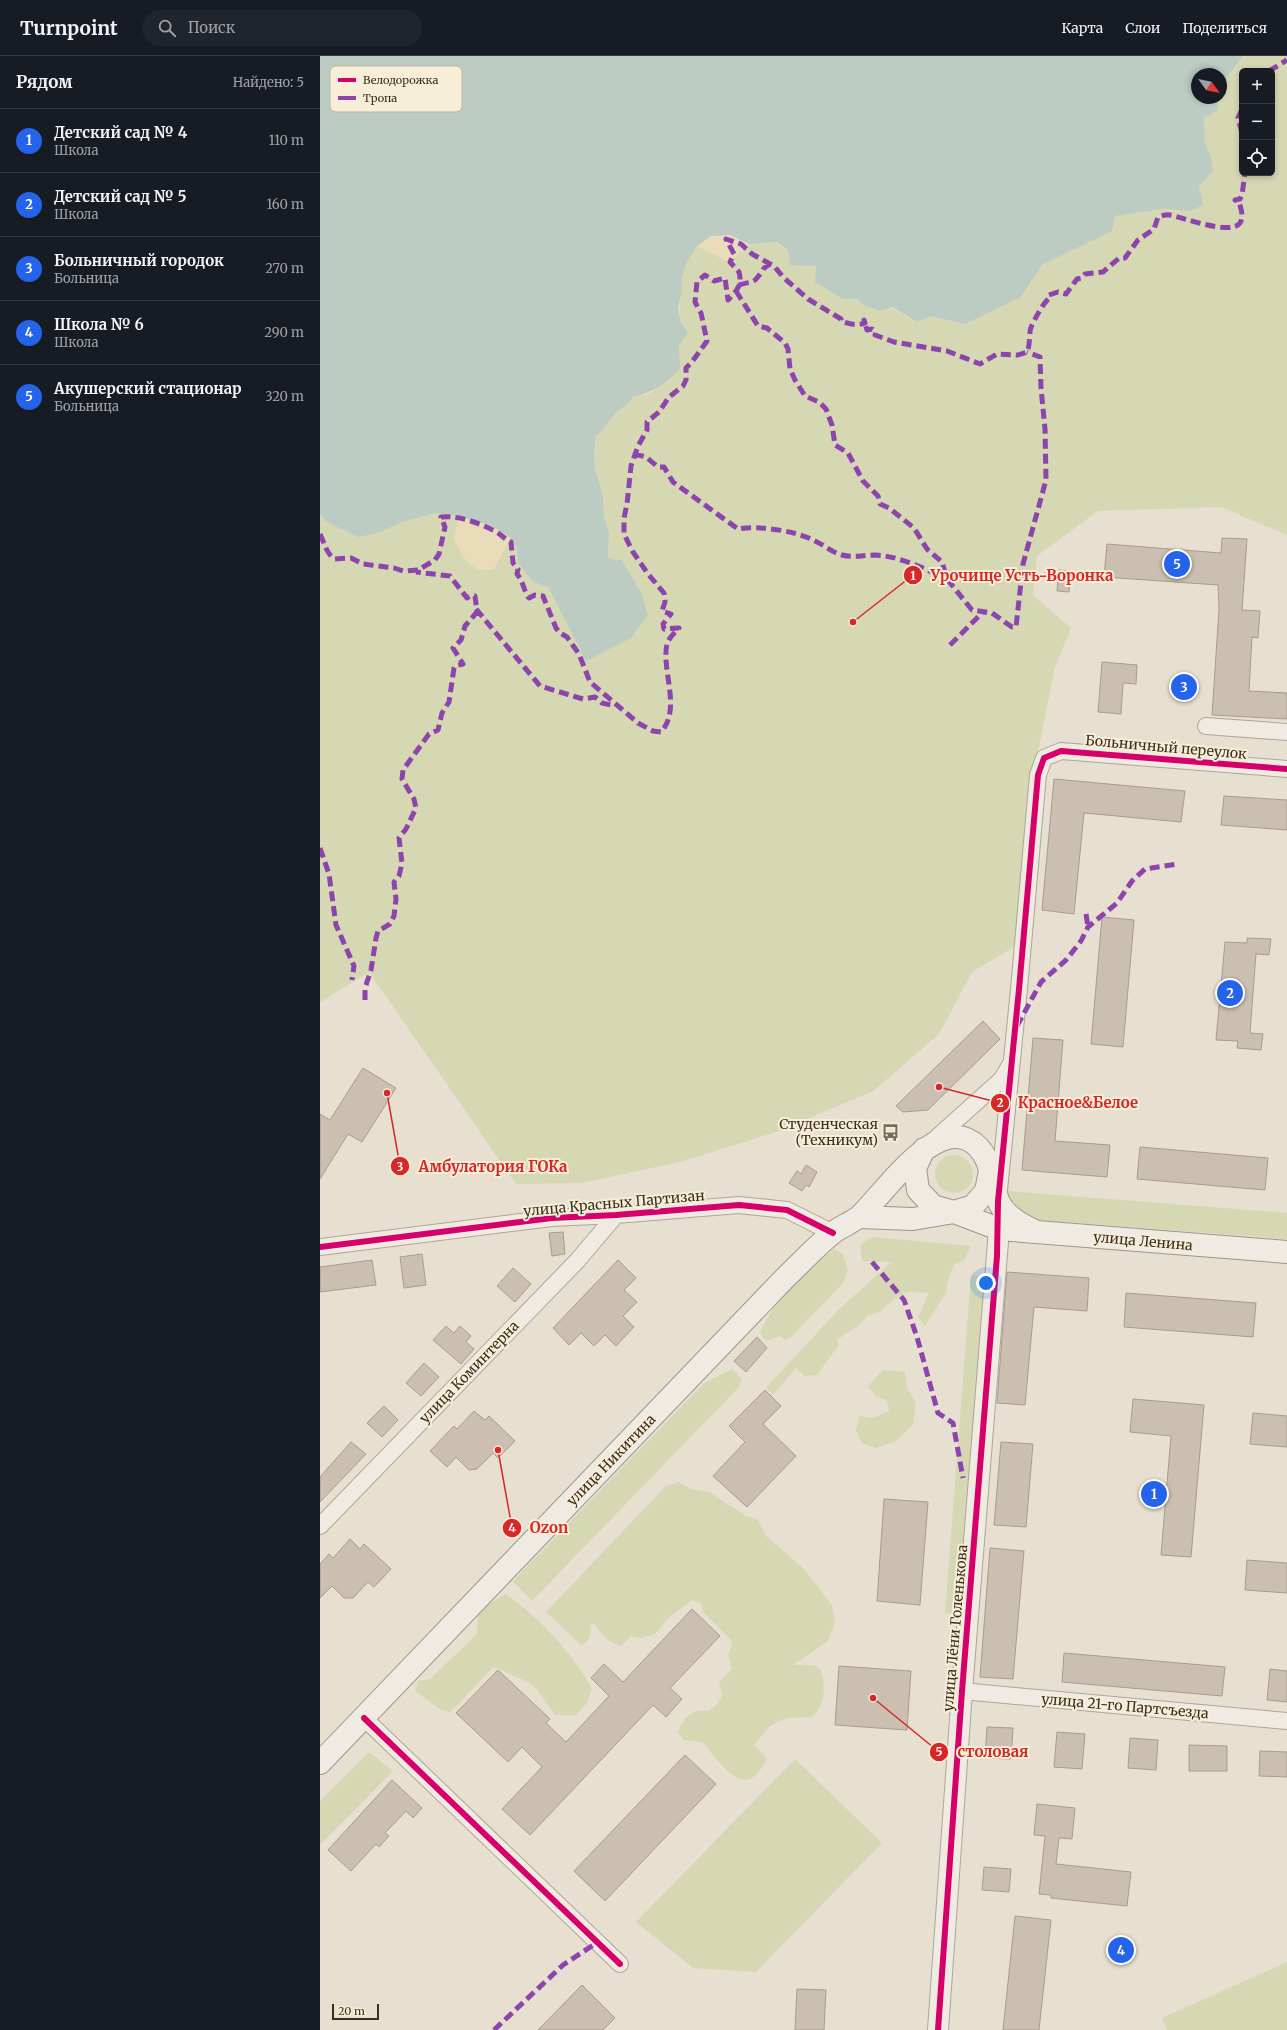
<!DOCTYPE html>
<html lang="ru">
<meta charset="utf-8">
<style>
:root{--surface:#171b24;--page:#20242c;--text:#f1f3f6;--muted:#9ea1a6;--line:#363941;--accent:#2563eb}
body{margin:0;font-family:Merriweather,serif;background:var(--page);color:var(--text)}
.controls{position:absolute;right:12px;top:12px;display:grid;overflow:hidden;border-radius:6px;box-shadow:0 2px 6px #0003}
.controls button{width:36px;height:36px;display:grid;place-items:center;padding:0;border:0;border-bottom:1px solid var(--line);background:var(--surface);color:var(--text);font:20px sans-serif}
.compass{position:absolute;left:871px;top:12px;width:36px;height:36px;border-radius:50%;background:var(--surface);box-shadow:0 2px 6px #0003;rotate:123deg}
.scale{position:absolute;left:12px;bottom:10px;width:47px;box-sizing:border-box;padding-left:4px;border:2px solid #3d2e20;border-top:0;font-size:11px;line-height:14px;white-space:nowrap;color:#3d2e20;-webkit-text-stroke:3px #f7eed8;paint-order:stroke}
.you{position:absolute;left:666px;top:1227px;width:14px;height:14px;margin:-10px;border:3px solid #fff;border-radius:50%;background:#1a73e8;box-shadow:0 0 0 6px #1a73e833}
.badge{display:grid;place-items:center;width:26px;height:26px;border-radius:50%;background:var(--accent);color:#fff;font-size:13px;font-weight:700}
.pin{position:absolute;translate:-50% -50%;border:2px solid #fff;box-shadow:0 1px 4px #0006}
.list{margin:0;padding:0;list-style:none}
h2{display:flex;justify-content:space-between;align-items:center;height:52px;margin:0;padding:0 16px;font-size:17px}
h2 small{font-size:13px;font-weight:400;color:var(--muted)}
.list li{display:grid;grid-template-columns:26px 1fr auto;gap:12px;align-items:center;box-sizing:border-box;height:64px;padding:0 16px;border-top:1px solid var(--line)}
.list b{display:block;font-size:15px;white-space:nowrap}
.list p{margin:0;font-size:13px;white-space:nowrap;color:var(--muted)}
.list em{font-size:13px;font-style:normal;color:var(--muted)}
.icon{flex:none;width:22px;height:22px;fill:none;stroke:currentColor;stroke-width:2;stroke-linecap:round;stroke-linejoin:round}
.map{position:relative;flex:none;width:967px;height:1974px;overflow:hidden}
header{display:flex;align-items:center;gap:24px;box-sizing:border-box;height:56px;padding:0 20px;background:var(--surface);border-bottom:1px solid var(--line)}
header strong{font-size:19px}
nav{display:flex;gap:22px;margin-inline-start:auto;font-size:14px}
.search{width:280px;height:36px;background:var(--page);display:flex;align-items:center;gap:10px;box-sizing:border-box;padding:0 14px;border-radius:22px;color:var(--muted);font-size:15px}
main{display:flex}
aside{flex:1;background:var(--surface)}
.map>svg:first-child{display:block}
</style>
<header>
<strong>Turnpoint</strong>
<div class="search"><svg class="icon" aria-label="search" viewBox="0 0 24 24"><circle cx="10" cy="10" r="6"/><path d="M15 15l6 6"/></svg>Поиск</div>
<nav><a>Карта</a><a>Слои</a><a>Поделиться</a></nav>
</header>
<main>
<aside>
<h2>Рядом<small>Найдено: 5</small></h2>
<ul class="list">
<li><span class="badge">1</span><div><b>Детский сад № 4</b><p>Школа</p></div><em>110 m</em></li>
<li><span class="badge">2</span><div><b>Детский сад № 5</b><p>Школа</p></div><em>160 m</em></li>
<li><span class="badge">3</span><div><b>Больничный городок</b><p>Больница</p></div><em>270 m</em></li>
<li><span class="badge">4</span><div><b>Школа № 6</b><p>Школа</p></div><em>290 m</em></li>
<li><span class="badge">5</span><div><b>Акушерский стационар</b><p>Больница</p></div><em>320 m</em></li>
</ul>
</aside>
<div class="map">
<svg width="967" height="1974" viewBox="0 0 967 1974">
<rect width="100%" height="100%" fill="#e7e0d1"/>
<path fill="#d6d7b3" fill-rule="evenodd" d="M923 0H967V479L901 451 778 455 717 500 713 539 751 572 735 611 708 746 697 889 652 916 619 978 553 1035 456 1076 364 1105 262 1127 196 1128 49 916 0 946V458L5 465 58 477 82 466 116 457 139 460 134 483 144 502 173 514 191 482 197 493 198 507 212 525 229 532 266 605 311 520 302 504H296L288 501 289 477 284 461 283 439 275 413 274 398 276 380C284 374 288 366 295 358 301 351 308 350 313 341L328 338 349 324 359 301V289L368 277C356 259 360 256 361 236 362 232 360 228 361 224 362 211 370 200 377 190L409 206 429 188 457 186 496 210 523 243C554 243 572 251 597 266L610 260 645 268 701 241 722 209 791 175 795 160 844 153 870 155 891 101 885 87 884 62 897 55 899 42H901V29ZM922 15H952V117H922Z
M615 1118a19 19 0 1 1 38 0a19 19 0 1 1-38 0Z
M688 1135 967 1157V1183L719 1164 702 1161 688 1146Z
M553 1181 651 1190 645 1203 634 1209 629 1220 626 1237 605 1270 598 1261 609 1237 589 1235 573 1244 560 1256 548 1260 539 1269 517 1284 519 1289 497 1319 484 1320 476 1312 453 1339 446 1332 520 1252 572 1206 542 1205 540 1189Z
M515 1193 523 1198 528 1215 523 1227 470 1282 465 1284 459 1280 446 1285 440 1277C455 1242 484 1214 515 1193Z
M651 1219 666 1220 640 1559 625 1557Z
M412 1313 422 1323 418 1332 212 1545 193 1525 384 1327Z
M563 1314 585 1316 587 1332 596 1347 593 1369 576 1385 556 1392 542 1387 536 1375 539 1360 553 1362 569 1355 567 1345 555 1339 548 1330Z
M359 1426 371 1433 389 1436 426 1460 438 1463 446 1480 484 1513 512 1549 515 1567 508 1585 473 1609H494L501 1614C506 1632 505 1648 492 1661L469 1662 457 1666 450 1670 434 1689 447 1702C429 1741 410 1720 391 1697 389 1694 386 1689 383 1687 378 1685 370 1685 364 1684L358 1676C364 1661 371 1652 388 1655L397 1648 402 1640 399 1626 412 1613 408 1599 412 1589 411 1584 383 1556 381 1548 372 1544 346 1564 335 1578 321 1582 311 1580 301 1590C288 1586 282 1580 275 1568H270C272 1578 270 1583 262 1590L226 1556 346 1430Z
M185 1538C220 1562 251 1596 272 1632L267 1647 256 1659H235L215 1631 206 1625 174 1611C158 1625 146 1642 130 1656L121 1654 95 1635 98 1625 110 1623 157 1578 158 1558 171 1547Z
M49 1696 73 1715 0 1789V1745Z
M475 1703 562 1787 436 1916 373 1912 316 1866Z
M967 1906V1974H847L842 1962Z"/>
<path fill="#eadcb9" d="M410 179 429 188 409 206 377 190 391 180Z
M139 460 172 470 191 482 173 514H157L144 502 134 483Z"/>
<path fill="#bcccc2" d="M0 0H923L901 29V18H877V42H899L897 55 884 62 885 87 891 101 893 115 879 130 883 149 870 155 844 153 795 160 792 175 722 209 701 241 645 268 610 260 597 266 572 251 560 255 542 248 538 243H523L495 226 496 210 470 209 468 194 457 186 429 188 410 179 391 180 377 190 366 208 361 224 362 235 358 253 361 266 368 277 359 289 360 313C346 328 332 337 313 341 308 350 301 351 295 358 288 366 284 374 276 380L274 398 275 413 283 439 284 461 289 477 288 501 296 504H302L322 539 328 559 311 582 266 605 229 532 212 525 198 507 197 493 191 482 172 470 139 460 116 457 82 466 58 477 38 481 5 465 0 458Z"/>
<path fill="#cbbfb2" stroke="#a89c90" d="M902 482 927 483 922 554 940 555 938 582 932 581 929 635 967 637V663L892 659 899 553 898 529 784 521 787 488 901 497Z
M739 514 751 515 749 536 737 535Z
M782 606 817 609 816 628 803 627 801 658 778 656Z
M734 723 865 735 861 766 764 757 754 858 722 854Z
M904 740 967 744V774L901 769Z
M782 861 814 864 803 991 771 988Z
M927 882 951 883 949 899 936 898 930 977 943 978 941 994 917 992 918 985 896 984 905 886 927 887Z
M663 965 680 983 608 1054 583 1056 576 1050Z
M713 982 743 984 735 1085 790 1089 787 1121 702 1114Z
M43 1012 76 1032 42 1086 28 1078 0 1123V1058L10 1064Z
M820 1091 948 1102 945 1134 817 1123Z
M486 1109 497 1116 489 1131 486 1129 482 1135 469 1127 477 1115 481 1118Z
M243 1176 245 1198 232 1200 229 1177Z
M102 1198 106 1229 84 1232 80 1201Z
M52 1204 56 1229 0 1236V1211Z
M298 1204 316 1222 304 1234 317 1246 303 1260 314 1271 296 1290 285 1279 274 1290 261 1277 249 1289 233 1272Z
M193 1212 211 1228 195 1246 177 1230Z
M687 1216 769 1222 767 1255 714 1251 705 1349 677 1347Z
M806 1237 936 1247 933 1281 804 1271Z
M126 1270 134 1277 140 1270 151 1280 146 1286 154 1293 141 1308 113 1284Z
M437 1281 447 1292 426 1316 414 1305Z
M104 1307 119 1321 101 1340 86 1327Z
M445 1334 461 1350 443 1368 476 1400 427 1451 393 1420 425 1386 409 1370Z
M813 1343 884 1349 871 1501 841 1499 851 1380 810 1376Z
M64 1350 78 1364 62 1381 47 1367Z
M154 1355 165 1364 169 1360 195 1385 178 1402 173 1397 157 1413 149 1414 136 1401 127 1411 110 1395 134 1370 137 1373Z
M933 1357 967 1360V1391L930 1388Z
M31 1386 46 1398 0 1446V1421Z
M681 1386 713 1388 706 1471 674 1469Z
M564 1443 608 1446 600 1549 557 1545Z
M30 1483 40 1493 44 1488 71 1513 54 1531 48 1526 33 1542H24L12 1530 0 1542V1508L9 1498 13 1502Z
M670 1492 704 1495 693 1623 660 1621Z
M927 1504 967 1507V1537L925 1534Z
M372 1553 400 1580 350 1632 362 1643 346 1661 333 1649 210 1779 182 1753 222 1711 202 1691 188 1706 136 1657 178 1614 230 1663 226 1667 246 1686 289 1640 271 1622 284 1608 303 1626Z
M744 1597 905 1611 902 1640 742 1626Z
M519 1610 591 1615 587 1674 515 1669Z
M950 1613 967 1615V1646L947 1644Z
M667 1671 693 1672 691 1703 665 1702Z
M737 1676 765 1678 762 1713 734 1711Z
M810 1682 838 1684 836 1714 808 1712Z
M869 1689 907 1690V1715H869Z
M940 1695 967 1696V1721L939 1720Z
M365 1699 396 1728 285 1845 254 1815Z
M72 1724 102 1752 93 1762 86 1755 65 1777 69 1780 59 1791 56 1788 31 1815 8 1794Z
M717 1748 755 1752 752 1783 739 1782 736 1808 811 1816 807 1850 731 1842V1839L719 1838 725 1780 714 1779Z
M664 1811 691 1813 689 1836 662 1834Z
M695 1860 731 1864 719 1974H683Z
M262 1929 295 1962 283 1974H218Z
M477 1933 506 1934 504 1974H475Z"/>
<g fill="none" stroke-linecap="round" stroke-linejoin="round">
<defs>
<path id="minor" d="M886 670 967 676
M613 1085 682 1023 690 1009
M679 1134 699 933 718 719 724 702 741 695 967 713
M0 1191 232 1162 296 1159 419 1149 467 1154 513 1177
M0 1470 257 1205 296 1159
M642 1635 967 1665
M44 1662 300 1908"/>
<path id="tertiary" d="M618 1974 642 1635 679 1173"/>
<path id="secondary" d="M604 1093 595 1112 598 1134 613 1150 634 1156 653 1150 666 1135 670 1115
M539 1161 593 1163 634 1156 679 1173 967 1196
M0 1707 465 1222C481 1207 497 1189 514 1176 522 1170 533 1166 540 1160 564 1138 620 1052 658 1091 672 1105 671 1126 678 1144 684 1160 702 1169 717 1176"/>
</defs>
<use href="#minor" stroke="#ada599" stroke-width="18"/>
<use href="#tertiary" stroke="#ada599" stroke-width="22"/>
<use href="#secondary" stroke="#9c958a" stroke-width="24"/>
<use href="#minor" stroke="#efebe3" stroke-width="16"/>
<use href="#tertiary" stroke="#efebe3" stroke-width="20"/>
<use href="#secondary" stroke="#efebe3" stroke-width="22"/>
<path stroke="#8e44ad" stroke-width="5" stroke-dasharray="10 5" stroke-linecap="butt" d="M949 15 967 4
M922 53 918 62 922 77V102
M419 229C436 224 432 229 443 214 444 211 448 210 450 208
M416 235 438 270 447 272 465 287 468 293 470 313 475 324 485 340 499 346 506 353 512 369 515 389 528 397 543 425 558 440 560 448 569 452 594 472 607 493 622 506 627 523 652 554 672 557 692 571H696L703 508 726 424 725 373 721 332 720 301 707 296
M314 398 326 401 338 411H344L353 426 418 473C438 469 477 475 495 485 504 489 513 497 522 499 534 502 543 499 555 499 580 500 605 513 627 523
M0 478C5 488 5 495 14 503L31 502 43 508 74 512 83 515 98 514 115 504 119 498 125 471 121 461C138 459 159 467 175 475 183 480 183 482 191 486L193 507 198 513 197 518C204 527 204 536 209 542L215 539 223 540 236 572 240 577 247 581 259 598 270 626 318 667 333 675 341 676C362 653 341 614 347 588 349 581 356 576 359 572L344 573 343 568 351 558 342 555 345 546 344 537 328 518 313 496 304 478V462L307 448 311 410 318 390 327 374V366L339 356 349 341 363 330 366 324V312L372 306 387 285 381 257 375 246 377 226 385 219 394 225 405 222 408 244 416 235 420 228V221L419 216 410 206 414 198 406 183 421 188 432 198 454 210 463 221 488 243 521 263V265C529 268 537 270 545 267L544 264 547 274 552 273 556 277 555 279 574 286 627 295 660 308 677 298 698 299 707 296C711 288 708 276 712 269 717 259 722 249 730 241L729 239 738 236 746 238 757 223 762 222 765 218 783 216 799 202H805L818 184 834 173 838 161C842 160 846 158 850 159 862 161 910 180 920 167 924 161 921 152 919 146L915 144 920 143 922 139 925 117
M156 553 220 630 263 643 275 641 282 647 295 650
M630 589 664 555
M0 792 9 818 16 869 34 910 32 924
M766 858 768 871
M45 944V932L51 914 56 882 58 875 70 868 74 860 76 843 74 826 79 820 82 807 79 782 86 773 96 752 94 743 82 723 83 714 109 678 118 674 122 657 129 646 134 612 135 610 143 608 133 592 141 584 145 570 157 556 155 540H150L147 542 130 520 96 516
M697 970 721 926 746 904 761 885 768 871 797 847 812 825 825 813 857 808
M552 1206 584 1244 597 1281 618 1357 633 1367 643 1422
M174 1974 243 1909 278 1886"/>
<defs>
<path id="cycleway" d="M0 1191 232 1162 296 1159 419 1149 467 1154 513 1177
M44 1662 300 1908
M618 1974 642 1635 677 1200 678 1145 699 933 718 719 724 702 741 695 967 713"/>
</defs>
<use href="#cycleway" stroke="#f7eed8" stroke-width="8"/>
<use href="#cycleway" stroke="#d6006c" stroke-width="6"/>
</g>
<defs>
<symbol id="bus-bare" viewBox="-9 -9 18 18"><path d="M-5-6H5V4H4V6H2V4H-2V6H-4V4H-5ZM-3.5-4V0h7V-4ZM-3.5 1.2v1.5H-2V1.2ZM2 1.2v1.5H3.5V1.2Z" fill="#786c5e" stroke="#f7eed8" stroke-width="2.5" paint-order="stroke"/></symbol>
</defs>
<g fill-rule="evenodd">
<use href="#bus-bare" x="558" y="1064" width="25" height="25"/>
</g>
<g text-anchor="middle" stroke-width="4" stroke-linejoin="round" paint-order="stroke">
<g font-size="14" fill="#3d2e20" stroke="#f7eed8">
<text transform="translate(846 691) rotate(5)" y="5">Больничный переулок</text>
<text transform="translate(294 1147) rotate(-5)" y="5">улица Красных Партизан</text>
<text transform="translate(823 1185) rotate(5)" y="5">улица Ленина</text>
<text transform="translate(149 1316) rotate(-46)" y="5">улица Коминтерна</text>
<text transform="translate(291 1404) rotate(-46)" y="5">улица Никитина</text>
<text transform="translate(635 1572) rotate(-85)" y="5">улица Лёни Голенькова</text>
<text transform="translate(805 1650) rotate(5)" y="5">улица 21-го Партсъезда</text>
</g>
<g font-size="14" fill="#3d2e20" stroke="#f7eed8" text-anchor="end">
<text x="558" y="1073">Студенческая<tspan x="558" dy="16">(Техникум)</tspan></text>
</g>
</g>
<rect x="10" y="10" width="132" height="46" rx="6" fill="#f7eed8" stroke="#bfb4a1" stroke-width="1"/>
<rect x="18" y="22" width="18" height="4" fill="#d6006c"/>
<rect x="18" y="40" width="18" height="4" fill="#8e44ad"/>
<g font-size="11" fill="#3d2e20">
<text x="43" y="28">Велодорожка</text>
<text x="43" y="46">Тропа</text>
</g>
<path fill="none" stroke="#d62828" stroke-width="1.5" d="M533 566L593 519M619 1031L680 1047M67 1037L80 1110M178 1394L192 1472M553 1642L619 1696"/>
<g fill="#d62828" stroke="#f7eed8" stroke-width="1.5">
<circle cx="533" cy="566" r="4"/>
<circle cx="619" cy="1031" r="4"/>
<circle cx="67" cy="1037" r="4"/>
<circle cx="178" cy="1394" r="4"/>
<circle cx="553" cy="1642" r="4"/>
<circle cx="593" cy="519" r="10"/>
<circle cx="680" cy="1047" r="10"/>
<circle cx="80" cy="1110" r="10"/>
<circle cx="192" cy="1472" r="10"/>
<circle cx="619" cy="1696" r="10"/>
</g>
<g font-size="12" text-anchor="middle" font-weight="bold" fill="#fff">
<text x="593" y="524">1</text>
<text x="680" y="1051">2</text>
<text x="80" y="1115">3</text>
<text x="192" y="1476">4</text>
<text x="619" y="1700">5</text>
</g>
<g font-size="15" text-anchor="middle" font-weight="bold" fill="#d62828" stroke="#f7eed8" stroke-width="4" stroke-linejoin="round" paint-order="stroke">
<text x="702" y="525">Урочище Усть-Воронка</text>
<text x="758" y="1052">Красное&amp;Белое</text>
<text x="173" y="1116">Амбулатория ГОКа</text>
<text x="229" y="1477">Ozon</text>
<text x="673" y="1701">столовая</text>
</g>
</svg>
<div class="controls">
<button>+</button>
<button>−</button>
<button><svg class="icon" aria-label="locate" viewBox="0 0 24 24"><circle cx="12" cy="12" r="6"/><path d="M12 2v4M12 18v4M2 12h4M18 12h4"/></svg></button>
</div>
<svg class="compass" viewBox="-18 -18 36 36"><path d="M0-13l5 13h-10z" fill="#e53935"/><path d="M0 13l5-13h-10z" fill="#9ea1a6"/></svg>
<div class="scale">20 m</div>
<div class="you"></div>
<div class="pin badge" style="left:834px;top:1438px">1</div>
<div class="pin badge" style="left:910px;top:937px">2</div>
<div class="pin badge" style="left:864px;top:631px">3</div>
<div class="pin badge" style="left:801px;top:1894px">4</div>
<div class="pin badge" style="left:857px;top:508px">5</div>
</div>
</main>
